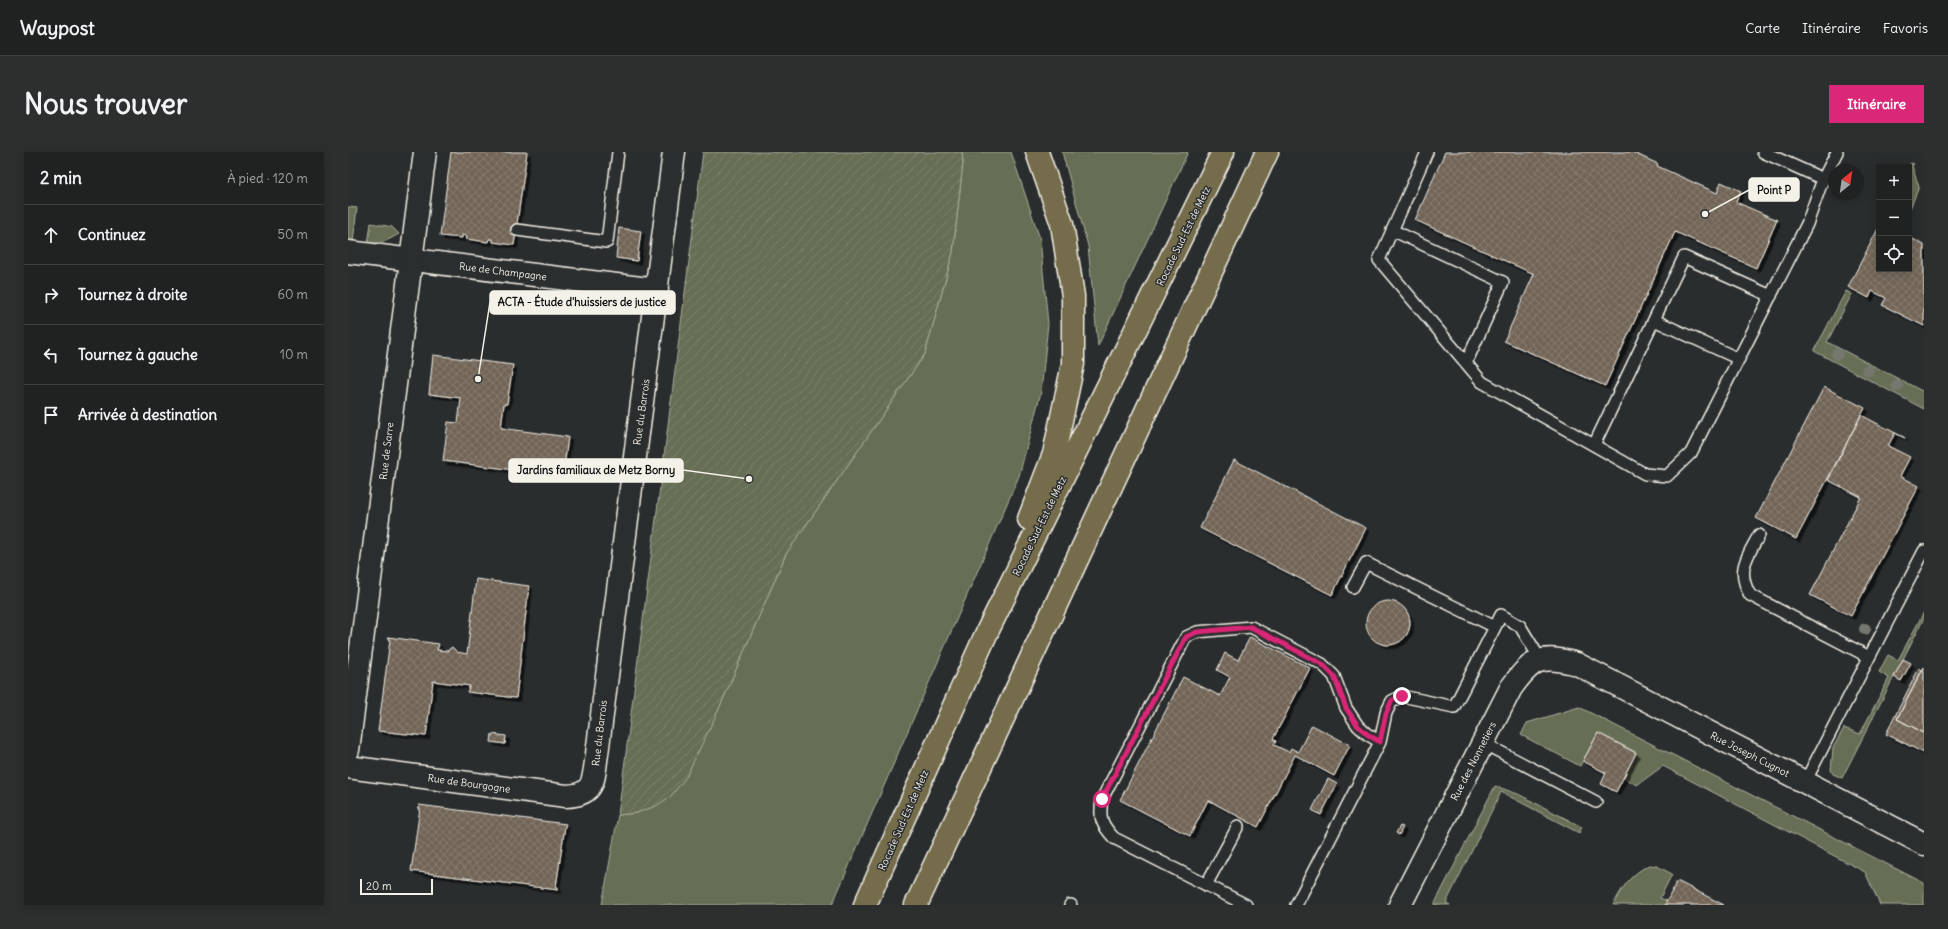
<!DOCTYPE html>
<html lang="fr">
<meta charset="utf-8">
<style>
:root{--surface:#202222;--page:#2d2f2f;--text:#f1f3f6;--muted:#a2a4a5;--line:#3d3f40;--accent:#db2777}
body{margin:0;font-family:Delius,sans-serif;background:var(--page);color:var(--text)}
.controls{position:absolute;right:12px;top:12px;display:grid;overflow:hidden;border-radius:0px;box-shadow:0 2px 10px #0003}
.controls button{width:36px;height:36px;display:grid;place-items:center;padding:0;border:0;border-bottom:1px solid var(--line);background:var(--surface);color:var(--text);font:20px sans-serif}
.compass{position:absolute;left:1480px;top:12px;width:36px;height:36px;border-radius:50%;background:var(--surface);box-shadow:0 2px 10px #0003;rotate:29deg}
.scale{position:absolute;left:12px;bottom:10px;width:73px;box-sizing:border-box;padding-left:4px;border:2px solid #f4f1e8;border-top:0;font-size:11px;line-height:14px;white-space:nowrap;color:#f4f1e8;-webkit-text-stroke:3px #2a2d2e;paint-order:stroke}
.stop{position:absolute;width:12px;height:12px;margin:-9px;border:3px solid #db2777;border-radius:50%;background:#fff}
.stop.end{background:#db2777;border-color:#fff;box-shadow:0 1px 4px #0008}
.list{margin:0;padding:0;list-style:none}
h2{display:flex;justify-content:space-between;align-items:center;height:52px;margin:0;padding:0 16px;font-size:17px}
h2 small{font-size:13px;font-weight:400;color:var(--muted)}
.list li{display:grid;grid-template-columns:26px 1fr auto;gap:12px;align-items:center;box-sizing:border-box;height:60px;padding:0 16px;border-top:1px solid var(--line)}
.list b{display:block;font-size:15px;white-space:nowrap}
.list em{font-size:13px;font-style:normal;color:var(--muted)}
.icon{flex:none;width:22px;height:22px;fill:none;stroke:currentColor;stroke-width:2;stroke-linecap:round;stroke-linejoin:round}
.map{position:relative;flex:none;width:1576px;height:753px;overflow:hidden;border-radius:0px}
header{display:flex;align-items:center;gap:24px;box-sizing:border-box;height:56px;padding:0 20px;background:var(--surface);border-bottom:1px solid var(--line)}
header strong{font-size:19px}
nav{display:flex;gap:22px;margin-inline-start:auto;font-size:14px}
.intro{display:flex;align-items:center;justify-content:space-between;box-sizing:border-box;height:96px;padding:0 24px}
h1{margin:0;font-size:28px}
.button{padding:10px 18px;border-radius:0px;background:var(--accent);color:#fff;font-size:14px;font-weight:700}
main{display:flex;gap:24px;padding:0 24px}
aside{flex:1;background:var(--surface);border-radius:0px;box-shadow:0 2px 10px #0003}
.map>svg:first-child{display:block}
</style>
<header>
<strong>Waypost</strong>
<nav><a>Carte</a><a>Itinéraire</a><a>Favoris</a></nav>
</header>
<div class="intro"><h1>Nous trouver</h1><a class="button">Itinéraire</a></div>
<main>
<aside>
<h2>2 min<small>À pied · 120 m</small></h2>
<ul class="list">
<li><svg class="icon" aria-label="ahead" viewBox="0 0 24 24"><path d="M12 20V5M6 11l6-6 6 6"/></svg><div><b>Continuez</b></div><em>50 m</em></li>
<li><svg class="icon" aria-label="right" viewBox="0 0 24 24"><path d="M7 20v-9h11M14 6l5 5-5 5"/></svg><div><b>Tournez à droite</b></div><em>60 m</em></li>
<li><svg class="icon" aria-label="left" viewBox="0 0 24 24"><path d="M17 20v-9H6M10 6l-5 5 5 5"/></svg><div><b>Tournez à gauche</b></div><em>10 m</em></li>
<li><svg class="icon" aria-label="arrive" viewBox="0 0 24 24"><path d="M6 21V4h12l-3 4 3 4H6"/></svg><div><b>Arrivée à destination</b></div></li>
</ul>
</aside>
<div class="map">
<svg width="1576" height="753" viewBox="0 0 1576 753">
<defs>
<pattern id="garden-furrows" width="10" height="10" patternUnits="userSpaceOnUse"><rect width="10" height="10" fill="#666e54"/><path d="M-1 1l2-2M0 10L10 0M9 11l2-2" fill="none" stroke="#7c836d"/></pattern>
<pattern id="building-cross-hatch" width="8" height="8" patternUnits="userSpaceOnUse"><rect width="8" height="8" fill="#726558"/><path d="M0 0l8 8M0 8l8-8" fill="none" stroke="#877c70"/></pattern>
<filter id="shadow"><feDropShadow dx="3.5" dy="3.5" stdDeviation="0" flood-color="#0009"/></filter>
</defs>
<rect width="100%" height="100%" fill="#2a2d2e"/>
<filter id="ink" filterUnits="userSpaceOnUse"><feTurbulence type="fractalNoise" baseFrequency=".025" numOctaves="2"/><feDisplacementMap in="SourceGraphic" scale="8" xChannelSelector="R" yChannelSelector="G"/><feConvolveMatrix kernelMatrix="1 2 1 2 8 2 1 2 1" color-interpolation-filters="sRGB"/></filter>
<g filter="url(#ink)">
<path fill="#666e54" stroke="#adb09e" d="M614 0H663L692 87 700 172 693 240 671 324 484 753H254L270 663 289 661 370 559 438 402 577 202 605 100 615 11Z
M714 0H840L750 194 740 94Z
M1563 11 1566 12 1564 14 1571 35 1561 59V15Z
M0 55 9 56 5 90H0Z
M23 71 44 75 51 82 36 90 20 92Z
M1498 139 1504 142 1479 190 1576 240V257L1466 199Z
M1576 460V466L1494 626 1485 622 1483 618 1485 596 1496 576 1512 582 1541 526 1531 520 1540 503 1550 508Z
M1231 555 1576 731V753H1532L1517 720 1315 614 1289 633 1275 626 1288 600 1250 581 1232 614 1173 583 1179 571Z
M1147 634 1170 642 1234 675 1231 681 1153 640 1098 751 1102 753H1086Z
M1302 713 1309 714 1324 722 1312 746 1319 749 1317 753H1265C1274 736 1283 721 1302 713Z"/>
<path fill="url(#garden-furrows)" stroke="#adb09e" d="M355 0H614L615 11 605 100 577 202 438 402 370 559 338 625 323 644 308 654 289 661 270 663Z"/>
<path fill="url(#building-cross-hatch)" stroke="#f4f1e8" filter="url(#shadow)" d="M103 0H179L166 93 145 90V87H141L140 90 118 87 119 84 114 83V86L92 84Z
M1097 0H1284L1310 12 1309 14 1369 41 1373 30 1393 39 1388 50 1429 68 1408 116 1327 80 1257 234 1156 189 1186 122 1067 68Z
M1531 75V117H1561V85L1576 93V174L1534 153 1538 146 1524 139 1521 146 1500 135Z
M271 76 293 79 289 109 268 106Z
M85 203 165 213 159 252H156L153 276 220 285 215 324 95 309 100 270 110 271 113 246 81 242Z
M1476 235 1517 256 1448 387 1408 366Z
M1513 263 1557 286 1547 281 1540 294 1562 305 1552 324 1571 334 1503 464 1462 443 1513 345 1480 328Z
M886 308 1018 376 984 443 852 376Z
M128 427 181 434 168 546 119 540 122 534 85 529 78 584 30 579 42 488 40 485 91 492 89 498 99 499 104 495 109 500 119 502Z
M1018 471a22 22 0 1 1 44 0a22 22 0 1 1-44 0Z
M902 485 962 516 925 587 928 589 926 593 941 600 943 596 950 600 964 573 1002 593 986 624 947 603 910 675 860 648 842 684 772 648 835 525 872 544 882 525 869 518 877 501 890 508Z
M1555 507 1563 511 1553 529 1546 525Z
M1576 515V581L1549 567Z
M1571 516 1574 518 1549 567 1576 581V601L1538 582Z
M1250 581 1288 601 1268 640 1253 632 1258 621 1235 609Z
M144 582 158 584 157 592 143 590Z
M980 627 989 632 973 663 964 658Z
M71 653 218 672 217 674 208 735H210V738L63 719 72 656H70Z
M1052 674 1055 675 1051 683 1048 681Z
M1329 729 1376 753H1317Z"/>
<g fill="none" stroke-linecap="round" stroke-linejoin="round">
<defs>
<path id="service" d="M1079 0 1031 108 1134 230 1297 322 1319 324 1343 301 1459 72 1475 27 1489 0
M1415 0 1475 27
M169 78 259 90 270 0
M1044 78 1155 130 1118 211
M1306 168 1391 207
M1246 293 1336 105 1423 144
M1411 383C1399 405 1388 418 1402 443L1521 505
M1005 435 1018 411 1147 475 1106 555 1054 544 1044 549 1038 561 1032 590
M1147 475 1153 463 1172 474 1192 507
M1135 591 1248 650
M1457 630 1576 399
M858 733 890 674
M722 753H723
M898 753 766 686C753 672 751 666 754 647L838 485 849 480 903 475 974 512 986 524 998 556 1010 574 1019 582 1032 590 948 753"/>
<path id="minor" d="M0 100 309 138
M0 615 218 644C248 643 245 627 249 602L326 0
M1052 753 1163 536C1184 507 1192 502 1229 512L1576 692"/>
<path id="tertiary" d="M0 598 77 0"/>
<path id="trunk" d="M681 367 706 302 725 212V144L714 72 689 0
M517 753 639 480 875 0
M568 753 919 0"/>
</defs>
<use href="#service" stroke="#f4f1e8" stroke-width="14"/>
<use href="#minor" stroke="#f4f1e8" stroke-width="25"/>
<use href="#tertiary" stroke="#f4f1e8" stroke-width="25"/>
<use href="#trunk" stroke="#f4f1e8" stroke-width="25"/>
<use href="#service" stroke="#2a2d2e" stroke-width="11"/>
<use href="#minor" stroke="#2a2d2e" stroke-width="22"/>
<use href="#tertiary" stroke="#2a2d2e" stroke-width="22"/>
<use href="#trunk" stroke="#746c4b" stroke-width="22"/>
</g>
<g fill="#76786f">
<circle cx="1489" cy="202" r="6"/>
<circle cx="1520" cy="218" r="6"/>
<circle cx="1549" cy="234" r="6"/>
<circle cx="1517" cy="477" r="6"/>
</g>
</g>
<g fill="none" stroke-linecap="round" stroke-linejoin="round" filter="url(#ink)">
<path stroke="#db2777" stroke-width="5" d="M754 647 838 485 849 480 903 475 974 512 986 524 998 556 1010 574 1019 582 1032 590 1038 561 1044 548 1054 544"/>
</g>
<g text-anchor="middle" stroke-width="3" stroke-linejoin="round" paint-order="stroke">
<g font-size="10" fill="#f4f1e8" stroke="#2a2d2e">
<text transform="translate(835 84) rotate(-64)" y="4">Rocade Sud-Est de Metz</text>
<text transform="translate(155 119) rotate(7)" y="4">Rue de Champagne</text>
<text transform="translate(293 260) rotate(-82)" y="4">Rue du Barrois</text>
<text transform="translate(38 299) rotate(-83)" y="4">Rue de Sarre</text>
<text transform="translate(691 374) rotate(-64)" y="4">Rocade Sud-Est de Metz</text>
<text transform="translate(251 581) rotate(-83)" y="4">Rue du Barrois</text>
<text transform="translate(1402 602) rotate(27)" y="4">Rue Joseph Cugnot</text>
<text transform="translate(1125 609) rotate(-63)" y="4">Rue des Nonnetiers</text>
<text transform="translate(121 631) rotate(8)" y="4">Rue de Bourgogne</text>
<text transform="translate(555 668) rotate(-66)" y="4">Rocade Sud-Est de Metz</text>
</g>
</g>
<path fill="none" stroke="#f4f1e8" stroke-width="1.5" d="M1357 62L1401 38M130 227L142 150M401 327L335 318"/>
<g fill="#f4f1e8" stroke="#2a2d2e" stroke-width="1.5">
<circle cx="1357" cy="62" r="4"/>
<circle cx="130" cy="227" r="4"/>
<circle cx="401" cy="327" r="4"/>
</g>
<g fill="#f4f1e8" stroke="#f4f1e8" stroke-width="1.5">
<rect x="1401" y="26" width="50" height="23" rx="4"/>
<rect x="142" y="139" width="185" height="23" rx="4"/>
<rect x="161" y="307" width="174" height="23" rx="4"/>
</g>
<g font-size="11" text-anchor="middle" font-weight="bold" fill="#111">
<text x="1426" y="42">Point P</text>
<text x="234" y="154">ACTA - Étude d'huissiers de justice</text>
<text x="248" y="322">Jardins familiaux de Metz Borny</text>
</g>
</svg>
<div class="controls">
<button>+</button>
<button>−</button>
<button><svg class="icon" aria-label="locate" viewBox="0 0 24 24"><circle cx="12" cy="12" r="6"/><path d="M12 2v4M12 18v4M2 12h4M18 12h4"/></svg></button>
</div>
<svg class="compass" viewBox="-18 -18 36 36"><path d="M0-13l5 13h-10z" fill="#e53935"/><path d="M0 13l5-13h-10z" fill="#a2a4a5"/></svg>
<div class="scale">20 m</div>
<div class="stop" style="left:754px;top:647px"></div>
<div class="stop end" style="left:1054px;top:544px"></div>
</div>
</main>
